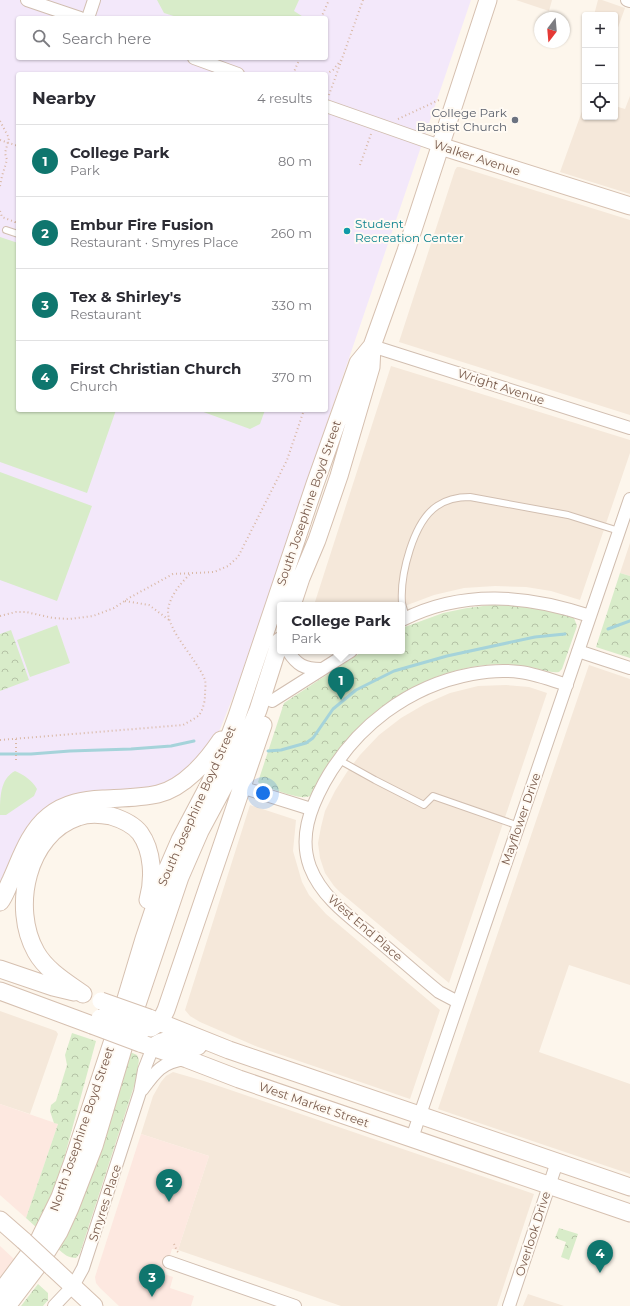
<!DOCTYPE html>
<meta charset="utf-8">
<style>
:root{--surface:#fff;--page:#f7f7f7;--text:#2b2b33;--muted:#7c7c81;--line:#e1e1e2;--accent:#0f766e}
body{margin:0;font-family:Montserrat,sans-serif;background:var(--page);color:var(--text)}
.controls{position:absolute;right:12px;top:12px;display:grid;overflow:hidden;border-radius:4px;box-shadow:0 1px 3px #0004}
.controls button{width:36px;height:36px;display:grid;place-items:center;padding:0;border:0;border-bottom:1px solid var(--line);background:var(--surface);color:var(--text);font:20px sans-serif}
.compass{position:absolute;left:534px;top:12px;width:36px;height:36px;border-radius:50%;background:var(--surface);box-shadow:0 1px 3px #0004;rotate:196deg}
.you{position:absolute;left:263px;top:793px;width:14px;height:14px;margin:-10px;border:3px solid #fff;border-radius:50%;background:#1a73e8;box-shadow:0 0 0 6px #1a73e833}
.badge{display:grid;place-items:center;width:26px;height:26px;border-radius:50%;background:var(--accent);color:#fff;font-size:13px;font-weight:700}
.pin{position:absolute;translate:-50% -33px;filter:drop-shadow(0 1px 2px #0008)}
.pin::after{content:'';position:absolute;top:21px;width:14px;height:12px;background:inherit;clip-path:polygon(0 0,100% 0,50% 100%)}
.popup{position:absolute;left:277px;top:602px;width:128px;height:52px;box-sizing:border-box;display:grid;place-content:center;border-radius:4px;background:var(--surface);filter:drop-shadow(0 1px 3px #0005);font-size:13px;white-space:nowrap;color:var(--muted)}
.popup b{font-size:15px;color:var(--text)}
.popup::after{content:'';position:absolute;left:50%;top:100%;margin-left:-8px;border:8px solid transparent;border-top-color:var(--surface)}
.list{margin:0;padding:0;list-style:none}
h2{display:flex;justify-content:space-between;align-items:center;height:52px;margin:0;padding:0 16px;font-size:17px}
h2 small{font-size:13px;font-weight:400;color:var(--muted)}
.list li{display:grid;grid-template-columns:26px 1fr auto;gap:12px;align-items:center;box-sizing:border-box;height:72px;padding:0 16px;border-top:1px solid var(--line)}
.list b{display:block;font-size:15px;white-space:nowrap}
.list p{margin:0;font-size:13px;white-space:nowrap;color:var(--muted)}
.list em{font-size:13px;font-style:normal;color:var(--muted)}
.icon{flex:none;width:22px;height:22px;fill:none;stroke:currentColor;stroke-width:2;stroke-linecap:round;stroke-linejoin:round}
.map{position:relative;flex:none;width:630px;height:1306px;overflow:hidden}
.search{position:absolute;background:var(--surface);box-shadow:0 1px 3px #0004;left:16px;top:16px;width:312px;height:44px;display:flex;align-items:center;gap:10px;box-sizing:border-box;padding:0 14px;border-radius:4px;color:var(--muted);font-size:15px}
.panel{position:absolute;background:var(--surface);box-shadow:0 1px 3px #0004;left:16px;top:72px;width:312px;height:340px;border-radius:4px}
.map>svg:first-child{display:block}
</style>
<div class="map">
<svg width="630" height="1306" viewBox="0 0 630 1306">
<defs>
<pattern id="forest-crowns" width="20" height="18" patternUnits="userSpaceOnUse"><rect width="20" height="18" fill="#d8ecc9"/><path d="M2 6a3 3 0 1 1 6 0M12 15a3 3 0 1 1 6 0" fill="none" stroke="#b4c2a5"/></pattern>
</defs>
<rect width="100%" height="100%" fill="#fdf6ec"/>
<path fill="#f5e8da" d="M516 0H552L549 11Z
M598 0H602L625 8 615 36V15H594Z
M630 96V194L560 172 585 103V117H615V106L625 109Z
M457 167H460L630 220V415L399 342 455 170Z
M391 366 630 440V453L580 600 551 591 526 587 495 586 464 588 434 595 402 607V605H314Z
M630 543V576L620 573Z
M589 665 630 679V985L569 965 539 1052 630 1084V1174L438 1109Z
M506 685 529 687 547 693 449 983 341 893 334 886 325 873 320 858 318 843 321 827 325 811 335 791 347 772 360 755 379 735 401 718 425 704 450 693 478 686Z
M250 805 296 820 293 851 302 882 309 895 326 914 440 1010 410 1099 258 1047 200 1022 190 1016 185 1010Z
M0 1011 56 1031 58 1034 30 1114 0 1104Z
M173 1072 204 1081 534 1194 497 1306H341L178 1250 209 1156 141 1134 153 1096 161 1082 166 1076Z
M528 1294 564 1306H523Z"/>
<path fill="#fde8e0" d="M0 1104 58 1124 26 1218 0 1195Z
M141 1134 209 1156 178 1250 172 1249 164 1274 173 1277 170 1288 194 1296 191 1306H119L100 1288 96 1283 95 1277Z
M0 1246 14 1259 0 1277Z"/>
<path fill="#f3e8fa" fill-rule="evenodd" d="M0 0H471L238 684 221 727 210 748 172 780 145 790 98 792 0 887ZM18 18H326V58H18ZM18 74H326V410H18Z"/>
<path fill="#d8ecc9" d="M157 0H299L294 11 305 18H180L164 13Z
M0 237 18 243V410H116L87 493 0 462Z
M198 410H265L260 424 250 429Z
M0 472 92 506 57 601 0 580Z
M57 625 70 663 30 677 17 640Z
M15 771C24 775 32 780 37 789L34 796 6 815H0C0 797 0 779 15 771Z"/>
<path fill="url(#forest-crowns)" d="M620 573 630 576V658L596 647Z
M491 605C518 605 550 607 574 618L577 626 562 669 559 672C550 673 543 670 535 668 523 666 511 664 499 664 442 666 383 696 347 740 332 757 322 777 310 796 300 801 272 788 261 785L258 782 284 703 363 651H402V628L443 613 467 608Z
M11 630 29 680 0 691V634Z
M72 1033 96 1041 56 1188 37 1228 26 1218 58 1124 54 1123 50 1111 51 1105 56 1101 67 1065 65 1055Z
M130 1052 137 1055 139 1060 136 1080 80 1253 76 1258C68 1258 64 1254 58 1249L73 1222 85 1193Z
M559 1228 578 1234 569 1260 561 1257 566 1242 555 1238Z
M38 1284 48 1293V1300L43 1306H21Z"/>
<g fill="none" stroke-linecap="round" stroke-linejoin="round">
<path stroke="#a5d3da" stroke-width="3" d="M608 629 630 621
M268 751 281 750 306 743 313 738 333 709 356 690 394 671 447 656 535 637 565 634
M0 754H31L70 751 131 749 171 746 194 741"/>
<defs>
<path id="lane" d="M6 230 18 234
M406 618C405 613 403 608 402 603 400 575 413 522 437 506 447 499 459 497 470 497L568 515 619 531
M339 760 375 780 424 805 433 796 519 826"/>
<path id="street" d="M27 0 80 18
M627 0 630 1
M88 18 94 0
M194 58 238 74
M326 106 440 146
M372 346 630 428
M402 620C463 589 527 595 590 616
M288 651C297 665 304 669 321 669
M578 651 630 668
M272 701 351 651
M241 787 311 809
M458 1002 439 992C417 974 396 955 374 937 350 917 322 898 310 867 299 837 310 809 324 783 355 727 408 686 472 674 488 671 505 670 520 672 536 674 552 680 567 685
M142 1090C155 1072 162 1062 185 1059
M412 1138 630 499
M169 1262 295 1306
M54 1306 73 1286 83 1268 140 1092 144 1070 153 1047
M509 1306 557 1162"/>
<path id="secondary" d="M440 146 630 206
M292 605 301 578 317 540 339 476 371 367 372 346 406 251 488 0
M0 902C5 896 7 888 11 880 21 858 29 832 49 816 65 803 84 800 103 799 121 798 140 798 158 794 184 788 207 761 221 740
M0 969 53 987 74 992
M0 991 92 1025
M83 994C66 982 46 970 36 952 11 908 27 834 78 817 88 813 101 814 111 816 121 819 133 824 140 833 153 851 154 879 148 900
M149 1018 229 1050 270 1064 630 1187
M151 1028 160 1022 166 1010 263 725
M140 1043 187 1059 239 1079 630 1213
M153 1047C169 1034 180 1044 198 1046
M0 1220 24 1241
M52 1267 94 1306
M0 1293 38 1242 60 1197 72 1164 119 1022 144 939 167 870 180 840 210 783 223 754 237 716 315 484 358 363 372 346
M7 1306 39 1264 59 1232 70 1208 94 1146 130 1025 180 877 200 831 230 775 248 734 258 710 280 641"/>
</defs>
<use href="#lane" stroke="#d1beb0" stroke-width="8"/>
<use href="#street" stroke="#d1beb0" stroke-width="14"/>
<use href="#secondary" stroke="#d6c0b0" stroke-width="19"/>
<path stroke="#d9b8a5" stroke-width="2" stroke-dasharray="1 3" stroke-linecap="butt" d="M321 18 329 0
M293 74 300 58
M326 74 333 70 341 60
M329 95 363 0
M398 119 439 100
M0 121 9 138 5 153 7 160 2 176 0 186
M360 165 371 134
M0 211 2 217 15 222 14 225
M125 601 149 605 169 620
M0 616 16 612H26L53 618 69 619 93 616 114 608 129 598 173 574 214 572 228 566 238 557 287 460 304 410
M16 739V760
M0 740 183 725C188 722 195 719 199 715 203 710 205 701 205 695 205 690 206 684 205 680 197 659 167 631 168 610 170 596 180 584 190 574
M174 1244 177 1251 179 1253"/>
<use href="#lane" stroke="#fff" stroke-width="6"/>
<use href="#street" stroke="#fff" stroke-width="12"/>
<use href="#secondary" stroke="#fff" stroke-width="17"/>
<defs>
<path id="secondary-bridge" d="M101 1001 149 1018
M100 1018 144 1029
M92 1025 140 1043
M24 1241 52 1267"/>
</defs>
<use href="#secondary-bridge" stroke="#d6c0b0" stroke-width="19" stroke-linecap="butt"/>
<path stroke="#d9b8a5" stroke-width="2" stroke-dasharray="1 3" stroke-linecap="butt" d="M0 140 18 146"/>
<use href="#secondary-bridge" stroke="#fff" stroke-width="17"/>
</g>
<circle fill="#6b7280" stroke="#fffaf3" stroke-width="1.5" cx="515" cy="120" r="4"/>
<circle fill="#0f9aa8" stroke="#fffaf3" stroke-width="1.5" cx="347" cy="231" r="4"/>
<g text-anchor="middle" stroke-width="4" stroke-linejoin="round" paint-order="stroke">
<g font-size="12" fill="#5b616d" stroke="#fffaf3" text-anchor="end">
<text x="507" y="117">College Park<tspan x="507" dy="14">Baptist Church</tspan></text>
</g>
<g font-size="12" fill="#7a5c4d" stroke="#fffaf3">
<text transform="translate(477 158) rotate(18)" y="4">Walker Avenue</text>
<text transform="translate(501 387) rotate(18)" y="4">Wright Avenue</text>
<text transform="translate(309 503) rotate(-71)" y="4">South Josephine Boyd Street</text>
<text transform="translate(197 806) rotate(-66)" y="4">South Josephine Boyd Street</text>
<text transform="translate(521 819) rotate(-71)" y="4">Mayflower Drive</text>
<text transform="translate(365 928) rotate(41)" y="4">West End Place</text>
<text transform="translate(314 1105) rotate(19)" y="4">West Market Street</text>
<text transform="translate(82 1129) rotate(-71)" y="4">North Josephine Boyd Street</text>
<text transform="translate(105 1203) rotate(-72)" y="4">Smyres Place</text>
<text transform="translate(533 1234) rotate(-72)" y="4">Overlook Drive</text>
</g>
<g font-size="12" fill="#0d838f" stroke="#fffaf3" text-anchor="start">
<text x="355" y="228">Student<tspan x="355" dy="14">Recreation Center</tspan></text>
</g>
</g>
</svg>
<div class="controls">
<button>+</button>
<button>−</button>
<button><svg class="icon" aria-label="locate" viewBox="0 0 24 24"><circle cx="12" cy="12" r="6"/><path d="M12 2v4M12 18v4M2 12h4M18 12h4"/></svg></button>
</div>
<svg class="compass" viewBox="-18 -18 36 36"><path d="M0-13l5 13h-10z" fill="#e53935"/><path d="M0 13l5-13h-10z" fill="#7c7c81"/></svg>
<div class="you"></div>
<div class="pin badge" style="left:341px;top:700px">1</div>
<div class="popup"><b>College Park</b>Park</div>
<div class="pin badge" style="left:169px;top:1202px">2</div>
<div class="pin badge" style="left:152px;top:1297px">3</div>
<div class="pin badge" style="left:600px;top:1273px">4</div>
<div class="search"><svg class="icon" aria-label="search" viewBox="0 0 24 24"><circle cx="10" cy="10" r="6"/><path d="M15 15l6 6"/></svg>Search here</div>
<section class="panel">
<h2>Nearby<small>4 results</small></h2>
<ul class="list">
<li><span class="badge">1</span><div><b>College Park</b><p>Park</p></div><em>80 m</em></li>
<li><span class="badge">2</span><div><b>Embur Fire Fusion</b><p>Restaurant · Smyres Place</p></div><em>260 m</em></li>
<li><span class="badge">3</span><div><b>Tex &amp; Shirley's</b><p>Restaurant</p></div><em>330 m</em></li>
<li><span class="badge">4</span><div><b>First Christian Church</b><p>Church</p></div><em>370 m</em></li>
</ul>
</section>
</div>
